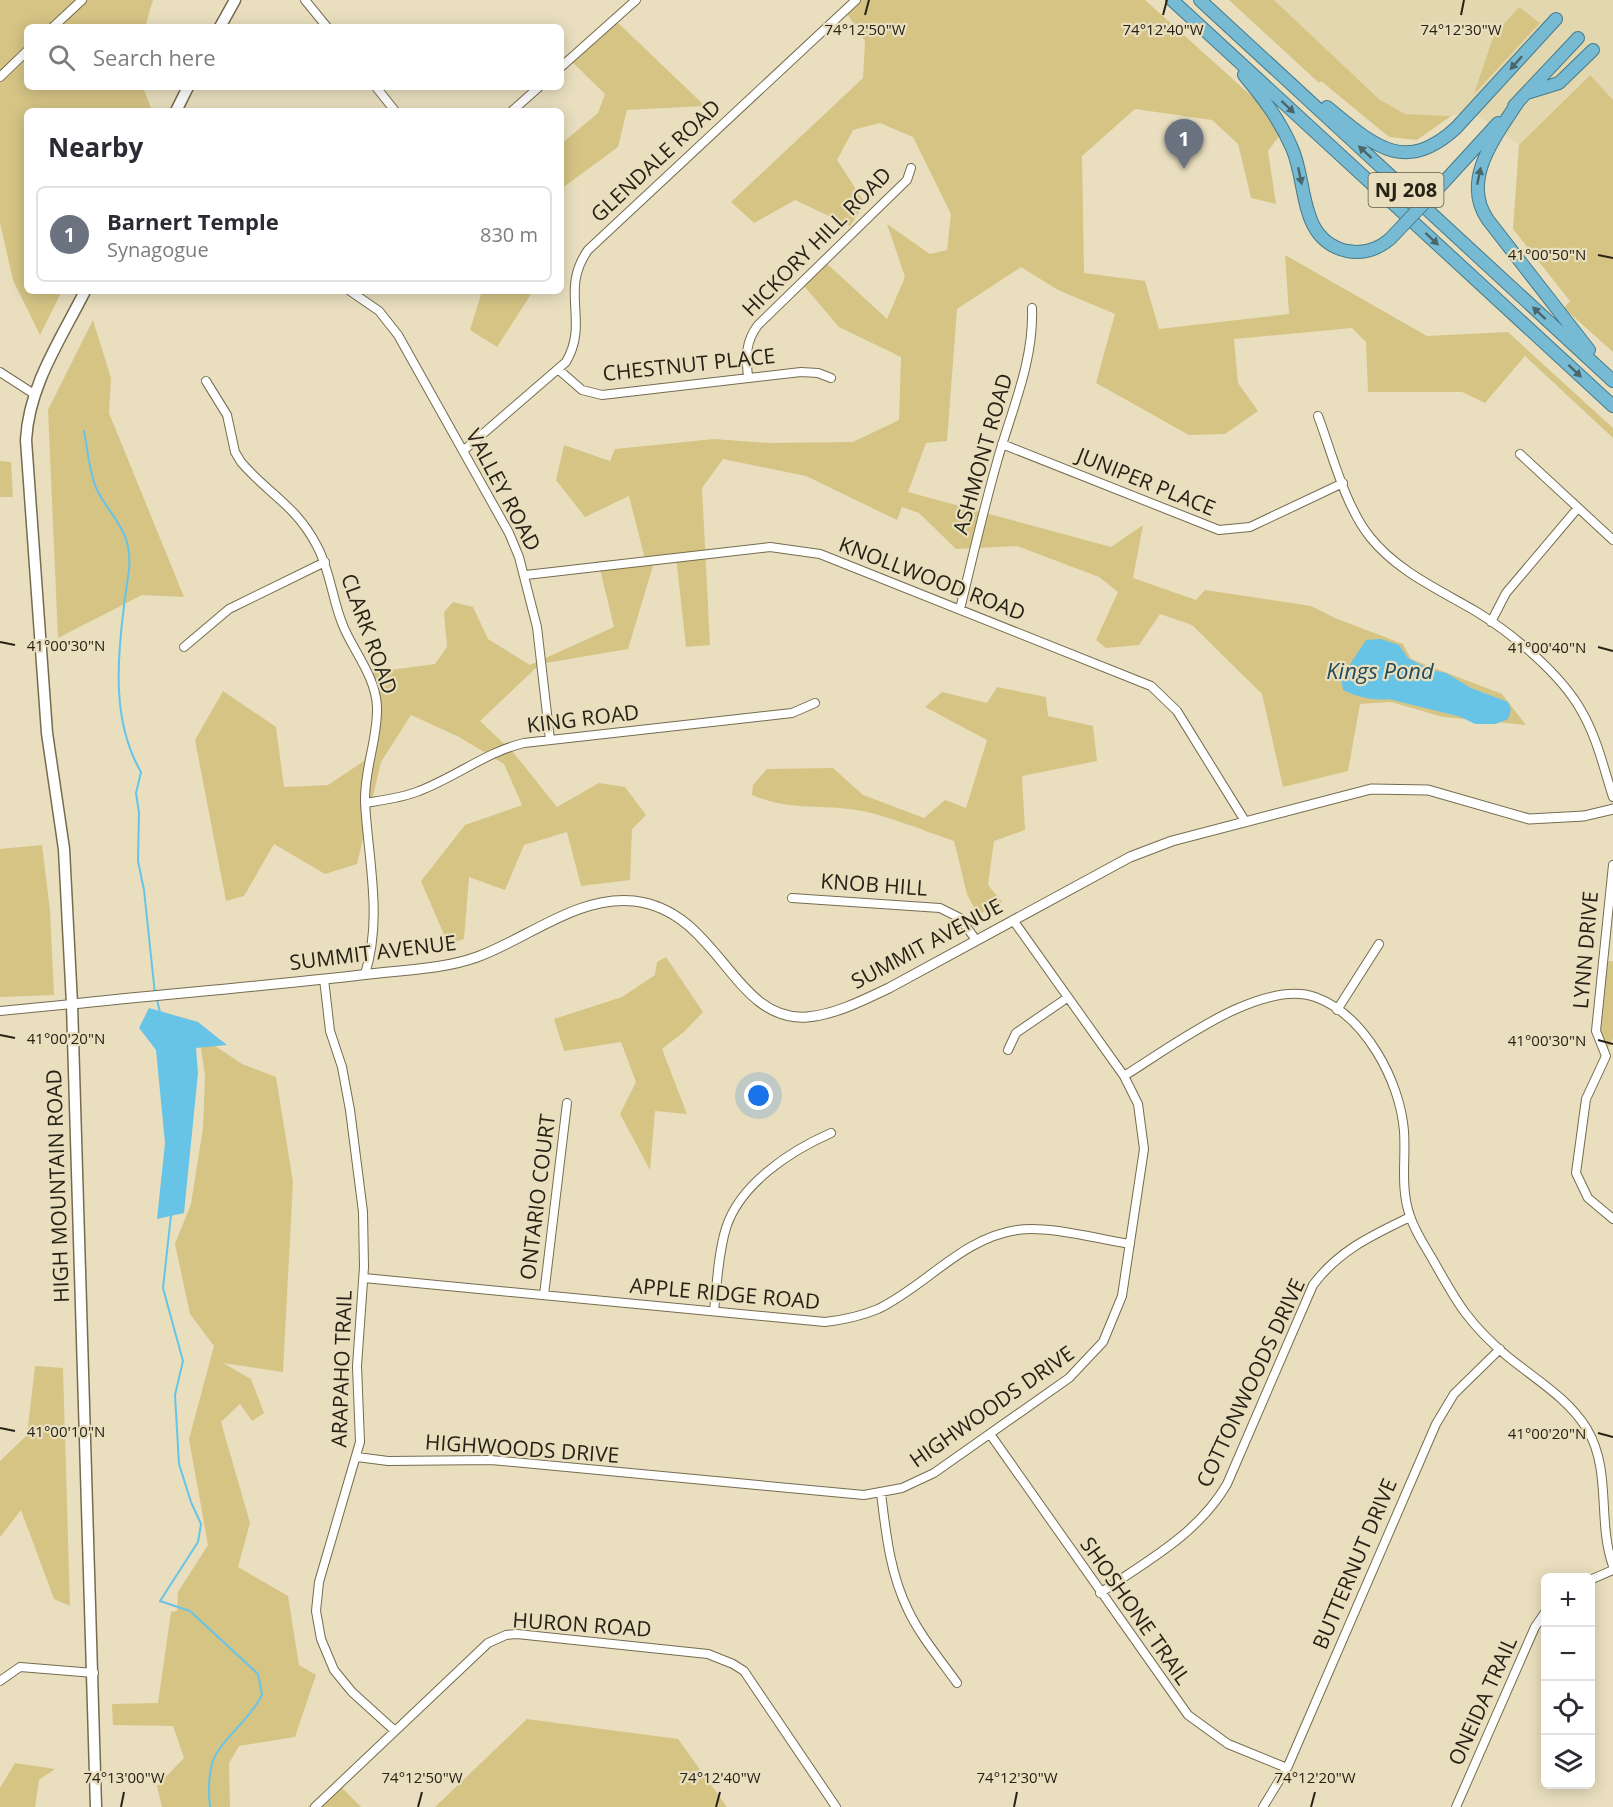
<!DOCTYPE html>
<meta charset="utf-8">
<style>
:root{--surface:#fff;--page:#f7f7f7;--text:#2b2b33;--muted:#7c7c81;--line:#e1e1e2;--accent:#0f766e}
body{margin:0;font-family:"Open Sans",sans-serif;background:var(--page);color:var(--text)}
.controls{position:absolute;right:18px;bottom:18px;display:grid;overflow:hidden;border-radius:9px;box-shadow:0 3px 15px #0003}
.controls button{width:54px;height:54px;display:grid;place-items:center;padding:0;border:0;border-bottom:2px solid var(--line);background:var(--surface);color:var(--text);font:30px sans-serif}
.you{position:absolute;left:759px;top:1096px;width:21px;height:21px;margin:-15px;border:4px solid #fff;border-radius:50%;background:#1a73e8;box-shadow:0 0 0 9px #1a73e833}
.badge{display:grid;place-items:center;width:39px;height:39px;border-radius:50%;background:var(--accent);color:#fff;font-size:20px;font-weight:700}
.pin{position:absolute;translate:-50% -50px;filter:drop-shadow(0 2px 3px #0008)}
.pin::after{content:'';position:absolute;top:32px;width:21px;height:18px;background:inherit;clip-path:polygon(0 0,100% 0,50% 100%)}
.list{margin:0;padding:0;list-style:none}
h2{display:flex;justify-content:space-between;align-items:center;height:78px;margin:0;padding:0 24px;font-size:26px}
h2 small{font-size:20px;font-weight:400;color:var(--muted)}
.list li{display:grid;grid-template-columns:39px 1fr auto;gap:18px;align-items:center;box-sizing:border-box;height:96px;margin:0 12px 12px;padding:0 12px;border:2px solid var(--line);border-radius:9px}
.list b{display:block;font-size:22px;white-space:nowrap}
.list p{margin:0;font-size:20px;white-space:nowrap;color:var(--muted)}
.list em{font-size:20px;font-style:normal;color:var(--muted)}
.icon{flex:none;width:33px;height:33px;fill:none;stroke:currentColor;stroke-width:2;stroke-linecap:round;stroke-linejoin:round}
.map{position:relative;flex:none;width:1613px;height:1807px;overflow:hidden}
.search{position:absolute;background:var(--surface);box-shadow:0 3px 15px #0003;left:24px;top:24px;width:540px;height:66px;display:flex;align-items:center;gap:15px;box-sizing:border-box;padding:0 21px;border-radius:9px;color:var(--muted);font-size:22px}
.panel{position:absolute;background:var(--surface);box-shadow:0 3px 15px #0003;left:24px;top:108px;width:540px;height:186px;border-radius:9px}
.map>svg:first-child{display:block}
</style>
<div class="map">
<svg width="1613" height="1807" viewBox="0 0 1613 1807">
<rect width="100%" height="100%" fill="#e9dfbf"/>
<path fill="#e2d7ae" d="M1274 0H1613V100L1589 75 1519 145 1470 110 1451 116 1405 114 1380 100Z"/>
<path fill="#d6c485" d="M0 0H153L145 27H27V87H143L152 111H27V291H62L40 335 13 280 0 223Z
M854 0H1145L1286 127 1268 151 1276 204 1251 198 1238 144 1212 120 1135 109 1082 156 1084 273 1145 281 1159 329 1289 314 1285 255 1427 336 1508 332 1613 428V438L1525 356 1485 403 1462 392H1368L1366 342 1352 328 1234 339 1238 383 1258 411 1225 434 1189 435 1096 383 1115 314 1058 290 1021 267 957 309 947 441 926 443 908 492 1111 547 1143 525 1133 578 1196 600 1205 590 1311 606 1335 618 1403 644 1411 659 1502 694 1526 725 1443 717 1391 702 1360 704 1348 771 1283 787 1262 694 1192 625 1160 614 1139 645 1106 648 1096 640 1118 592 1099 577 1017 546 956 549 919 513 902 507 897 520 806 476 723 459 702 488 710 645 686 647 676 557 655 559 628 649 540 664 480 721 513 752 557 807 599 783 625 787 646 815 632 829 630 880 581 886 567 832 524 845 505 890 469 877 464 939 448 944 421 881 465 825 522 805 504 764 459 737 411 715 381 762 357 864 325 874 274 844 244 896 226 901 195 740 223 691 276 727 284 787 328 785 364 761 377 720 368 673 435 664 447 647 444 612 453 602 473 607 488 639 530 665 614 627 598 561 645 559 629 496 585 517 556 480 564 445 610 461 615 449 714 439 769 443 853 442 899 420 901 357 839 327 798 279 823 260 887 319 905 277 887 224 930 254 947 250 951 214 913 137 880 123 853 130 837 160 865 203 850 226 795 200 754 223 731 202 863 78 865 41 844 9Z
M1229 0H1274L1380 100 1405 114 1451 116 1417 140 1389 137 1321 81 1319 83Z
M1519 7 1540 23 1474 94 1494 35Z
M614 19 705 106 627 110 618 147 561 189V144L598 113 605 94 568 58Z
M1590 75 1613 100V352L1564 308 1570 301 1513 229 1519 145Z
M482 291H533L497 347 470 330Z
M93 320 111 378 109 413 184 597 142 595 58 638 48 410Z
M0 461 11 462 13 497H0Z
M997 687 1046 697 1048 716 1093 726 1097 761 1022 776 1025 830 994 841 988 885 1002 902 978 915 967 894 954 841C924 831 887 815 856 810 818 804 790 811 752 795L753 785 767 769 833 768 863 795 924 818 945 800 966 808 987 740 925 707 942 692 987 703Z
M42 845 50 911 54 995 0 997V849Z
M666 957 703 1012 685 1031 662 1049 687 1114 655 1111 650 1170 620 1114 636 1082 621 1042 564 1051 554 1019 622 997 655 975 657 962Z
M1613 961V1039L1607 1049 1594 1034 1602 962Z
M199 1035 242 1064 276 1077 293 1182 283 1372 223 1363 251 1379 264 1413 252 1421 240 1404 221 1422 250 1523 238 1567 288 1596 299 1665 316 1675 295 1737 239 1746 229 1763 230 1807H162L157 1786 184 1758 173 1726 113 1725 112 1704 158 1703 171 1612 177 1611 178 1592 208 1545 189 1439 214 1346 190 1314 175 1244 191 1204 203 1128 205 1076Z
M35 1366 63 1368 70 1606 54 1599 21 1510 0 1537V1461L27 1435Z
M527 1719 678 1739 727 1807H435Z
M15 1763 55 1769 39 1780 35 1807H0V1788Z
M338 1784 361 1807H307Z"/>
<path fill="#67c4e7" d="M1381 639 1399 645 1408 658 1431 670 1446 673 1471 688 1508 702 1511 710 1508 719 1496 724H1475L1461 717 1389 699C1374 701 1357 697 1343 690L1341 678 1366 640Z
M149 1008 198 1022 227 1045 196 1048 198 1073 184 1213 157 1219 165 1143 156 1050 139 1028Z"/>
<g fill="none" stroke-linecap="round" stroke-linejoin="round">
<path stroke="#67c4e7" stroke-width="2" d="M84 431C88 450 89 473 97 490 105 507 122 523 127 542 133 563 126 584 124 606 117 661 112 722 141 772L136 793 139 813 138 861 144 890 155 994
M157 1000 160 1012
M171 1215 163 1288 183 1361 175 1395 179 1464 191 1502 201 1524 198 1542 160 1601 190 1611 258 1674 262 1695C248 1721 233 1729 218 1751 208 1764 208 1791 210 1807"/>
<defs>
<path id="minor" d="M305 0 327 27
M53 27 82 0
M561 67 636 0
M0 77 27 51
M376 87 395 111
M512 111 539 87
M350 291 379 311 398 335 509 533 519 557 537 627 550 740
M559 370 582 390 602 395 801 372 818 373 831 378
M0 372 34 394
M748 377C746 357 745 342 758 325L907 180 911 168
M206 381 227 415 235 452 241 462C267 493 296 505 317 546 331 572 332 601 344 628 355 653 376 678 377 707 378 739 364 769 365 802 368 859 383 918 365 974
M1318 416C1332 453 1345 506 1370 537 1398 572 1440 590 1477 612 1513 634 1562 675 1582 712 1597 738 1604 769 1613 797
M1002 444 1219 530 1250 527 1343 483
M463 451 566 362C590 321 559 291 588 250L856 0
M1520 454 1613 540
M526 575 770 547 820 554 1151 686 1177 711 1245 821
M960 609C972 560 983 511 997 462 1011 411 1034 362 1032 308
M1491 622 1506 593 1577 509
M184 647 229 609 325 562
M365 803C384 800 402 798 419 791 456 777 486 752 524 743L792 713 815 703
M1613 865 1596 1031 1606 1056 1586 1099 1576 1173 1588 1198 1613 1219
M792 898 940 908 960 918 976 940
M324 979 330 1031 342 1067 350 1110 363 1212 364 1267 357 1366 360 1442 319 1582 316 1611 321 1639 334 1670 352 1692 395 1731
M1337 1010 1379 944
M0 1011 72 1004
M1008 1050 1016 1033 1067 998
M1124 1076C1170 1048 1260 978 1315 997 1365 1015 1400 1081 1404 1131 1406 1160 1400 1188 1410 1216 1415 1232 1425 1246 1433 1260 1457 1303 1469 1324 1507 1356 1535 1379 1568 1398 1587 1429 1612 1471 1597 1522 1613 1566
M364 1278 825 1322C843 1320 861 1316 878 1309 926 1286 962 1238 1017 1230 1048 1225 1097 1239 1130 1244
M544 1295 567 1103
M714 1311C717 1284 718 1254 726 1228 740 1184 790 1151 831 1133
M990 1434 1188 1715 1228 1744 1287 1768
M357 1457 388 1461 491 1460 864 1495 902 1488 934 1473 1069 1378 1103 1342 1122 1296 1144 1149 1138 1104 1124 1076 1013 920
M881 1493C886 1534 890 1573 908 1610 921 1637 940 1659 957 1683
M1590 1580 1613 1570
M1100 1593C1147 1561 1198 1534 1227 1484L1313 1285C1339 1250 1373 1235 1410 1217
M0 1681 20 1667 94 1673
M315 1807 488 1643 506 1635 517 1634 708 1654 733 1664 744 1671 836 1807
M1263 1807 1288 1766 1436 1424 1454 1394 1500 1349
M1456 1807 1535 1627 1546 1611"/>
<path id="tertiary" d="M72 1004C168 994 265 986 361 975 399 970 441 970 477 957 527 939 578 895 634 901 720 911 732 1022 807 1017 834 1015 864 1000 889 988L1130 857 1172 841 1371 789 1428 790 1529 819 1584 816 1613 809"/>
<path id="secondary" d="M220 27 235 0
M176 111 188 87
M85 291C61 339 29 385 26 440L47 733 64 849 72 1004 96 1807"/>
<path id="trunk" d="M1172 0 1613 406
M1200 0 1613 381
M1244 75C1263 98 1280 120 1292 148 1308 184 1298 240 1347 251 1363 254 1377 250 1390 239
M1530 92 1559 83 1593 50
M1518 102C1496 136 1460 180 1488 220L1589 350
M1514 106 1578 38
M1327 107C1372 144 1404 176 1456 128L1556 19
M1444 182 1498 123"/>
</defs>
<use href="#minor" stroke="#756c4f" stroke-width="10"/>
<use href="#tertiary" stroke="#756c4f" stroke-width="11"/>
<use href="#secondary" stroke="#756c4f" stroke-width="13"/>
<use href="#trunk" stroke="#447a8b" stroke-width="14"/>
<use href="#minor" stroke="#fff" stroke-width="8"/>
<use href="#tertiary" stroke="#fff" stroke-width="9"/>
<use href="#secondary" stroke="#fff" stroke-width="10"/>
<use href="#trunk" stroke="#76bad4" stroke-width="12"/>
<defs>
<path id="trunk-bridge" d="M1390 239 1444 182"/>
</defs>
<use href="#trunk-bridge" stroke="#447a8b" stroke-width="14" stroke-linecap="butt"/>
<use href="#trunk-bridge" stroke="#76bad4" stroke-width="12"/>
</g>
<defs><path id="oneway-solid" d="M-6-.8H1V-3.2L6.5 0L1 3.2V.8H-6Z" transform="scale(1.5)"/></defs>
<g fill="#4a666b">
<use href="#oneway-solid" transform="translate(1516 63) rotate(132)"/>
<use href="#oneway-solid" transform="translate(1288 107) rotate(43)"/>
<use href="#oneway-solid" transform="translate(1365 152) rotate(-137)"/>
<use href="#oneway-solid" transform="translate(1300 176) rotate(78)"/>
<use href="#oneway-solid" transform="translate(1479 176) rotate(-78)"/>
<use href="#oneway-solid" transform="translate(1432 239) rotate(43)"/>
<use href="#oneway-solid" transform="translate(1539 313) rotate(-137)"/>
<use href="#oneway-solid" transform="translate(1575 371) rotate(43)"/>
</g>
<path fill="none" stroke="#262216" stroke-width="2" d="M865 15 869 0M1163 15 1167 0M1461 15 1464 0M1598 255 1613 258M0 642 15 645M1598 647 1613 651M0 1035 15 1038M1598 1040 1613 1044M0 1428 15 1431M1598 1433 1613 1437M121 1807 124 1792M418 1807 422 1792M716 1807 720 1792M1014 1807 1017 1792M1311 1807 1315 1792"/>
<g text-anchor="middle" stroke-width="4.5" stroke-linejoin="round" paint-order="stroke">
<rect fill="#e9dfbf" stroke="#605b49" stroke-width="1.5" x="1368.5" y="173" width="75" height="34" rx="4.5"/>
<g font-size="20" font-weight="bold" fill="#262216">
<text x="1406" y="197">NJ 208</text>
</g>
<g font-size="21" fill="#262216" stroke="#e9dfbf">
<text transform="translate(656 161) rotate(-43)" y="7">GLENDALE ROAD</text>
<text transform="translate(817 242) rotate(-45)" y="7">HICKORY HILL ROAD</text>
<text transform="translate(689 365) rotate(-6)" y="7">CHESTNUT PLACE</text>
<text transform="translate(983 454) rotate(-74)" y="7">ASHMONT ROAD</text>
<text transform="translate(1146 482) rotate(22)" y="7">JUNIPER PLACE</text>
<text transform="translate(503 490) rotate(62)" y="7">VALLEY ROAD</text>
<text transform="translate(932 579) rotate(21)" y="7">KNOLLWOOD ROAD</text>
<text transform="translate(369 634) rotate(70)" y="7">CLARK ROAD</text>
<text transform="translate(583 719) rotate(-7)" y="7">KING ROAD</text>
<text transform="translate(874 885) rotate(4)" y="7">KNOB HILL</text>
<text transform="translate(927 944) rotate(-28)" y="7">SUMMIT AVENUE</text>
<text transform="translate(1586 950) rotate(-85)" y="7">LYNN DRIVE</text>
<text transform="translate(373 953) rotate(-7)" y="7">SUMMIT AVENUE</text>
<text transform="translate(58 1186) rotate(-92)" y="7">HIGH MOUNTAIN ROAD</text>
<text transform="translate(538 1197) rotate(-83)" y="7">ONTARIO COURT</text>
<text transform="translate(725 1294) rotate(5)" y="7">APPLE RIDGE ROAD</text>
<text transform="translate(342 1369) rotate(-88)" y="7">ARAPAHO TRAIL</text>
<text transform="translate(1251 1383) rotate(-65)" y="7">COTTONWOODS DRIVE</text>
<text transform="translate(992 1407) rotate(-35)" y="7">HIGHWOODS DRIVE</text>
<text transform="translate(522 1449) rotate(4)" y="7">HIGHWOODS DRIVE</text>
<text transform="translate(1355 1564) rotate(-67)" y="7">BUTTERNUT DRIVE</text>
<text transform="translate(1135 1611) rotate(55)" y="7">SHOSHONE TRAIL</text>
<text transform="translate(582 1625) rotate(4)" y="7">HURON ROAD</text>
<text transform="translate(1483 1701) rotate(-66)" y="7">ONEIDA TRAIL</text>
</g>
<g font-size="22" font-style="italic" fill="#224b5a" stroke="#e9dfbf">
<text x="1380" y="679">Kings Pond</text>
</g>
</g>
<g font-size="15" text-anchor="middle" fill="#262216" stroke="#e9dfbf" stroke-width="4.5" stroke-linejoin="round" paint-order="stroke">
<text x="865" y="35">74°12'50"W</text>
<text x="1163" y="35">74°12'40"W</text>
<text x="1461" y="35">74°12'30"W</text>
<text x="1547" y="260">41°00'50"N</text>
<text x="66" y="651">41°00'30"N</text>
<text x="1547" y="653">41°00'40"N</text>
<text x="66" y="1044">41°00'20"N</text>
<text x="1547" y="1046">41°00'30"N</text>
<text x="66" y="1437">41°00'10"N</text>
<text x="1547" y="1439">41°00'20"N</text>
<text x="124" y="1783">74°13'00"W</text>
<text x="422" y="1783">74°12'50"W</text>
<text x="720" y="1783">74°12'40"W</text>
<text x="1017" y="1783">74°12'30"W</text>
<text x="1315" y="1783">74°12'20"W</text>
</g>
</svg>
<div class="controls">
<button>+</button>
<button>−</button>
<button><svg class="icon" aria-label="locate" viewBox="0 0 24 24"><circle cx="12" cy="12" r="6"/><path d="M12 2v4M12 18v4M2 12h4M18 12h4"/></svg></button>
<button><svg class="icon" aria-label="layers" viewBox="0 0 24 24"><path d="M12 4l9 5-9 5-9-5zM3 14l9 5 9-5"/></svg></button>
</div>
<div class="you"></div>
<div class="pin badge" style="left:1184px;top:169px;background:#6b7280">1</div>
<div class="search"><svg class="icon" aria-label="search" viewBox="0 0 24 24"><circle cx="10" cy="10" r="6"/><path d="M15 15l6 6"/></svg>Search here</div>
<section class="panel">
<h2>Nearby<small></small></h2>
<ul class="list">
<li><span class="badge" style="background:#6b7280">1</span><div><b>Barnert Temple</b><p>Synagogue</p></div><em>830 m</em></li>
</ul>
</section>
</div>
